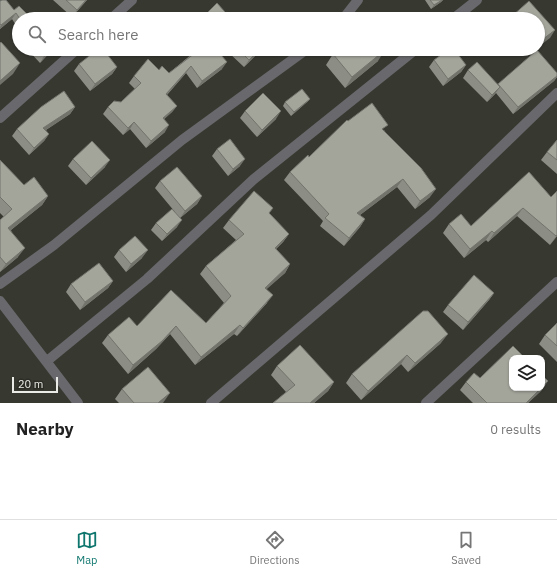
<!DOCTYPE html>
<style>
:root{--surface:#fff;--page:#f2f2f2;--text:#222;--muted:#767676;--line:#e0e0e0;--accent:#0f766e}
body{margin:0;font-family:"IBM Plex Sans",sans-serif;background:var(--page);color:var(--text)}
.controls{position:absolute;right:12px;bottom:12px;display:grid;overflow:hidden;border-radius:8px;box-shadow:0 1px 3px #0004}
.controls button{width:36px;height:36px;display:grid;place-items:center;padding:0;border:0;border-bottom:1px solid var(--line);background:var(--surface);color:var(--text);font:20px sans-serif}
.scale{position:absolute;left:12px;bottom:10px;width:46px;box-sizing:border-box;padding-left:4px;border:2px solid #ebece7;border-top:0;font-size:11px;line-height:14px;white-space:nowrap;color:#ebece7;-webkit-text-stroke:3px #2c2e26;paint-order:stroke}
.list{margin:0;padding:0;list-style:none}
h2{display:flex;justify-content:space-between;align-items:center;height:52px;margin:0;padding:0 16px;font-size:17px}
h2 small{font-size:13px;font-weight:400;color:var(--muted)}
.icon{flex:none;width:22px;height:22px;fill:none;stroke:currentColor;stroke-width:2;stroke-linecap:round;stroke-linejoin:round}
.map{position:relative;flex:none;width:557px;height:403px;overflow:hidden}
.search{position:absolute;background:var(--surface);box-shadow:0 1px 3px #0004;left:12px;right:12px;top:12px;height:44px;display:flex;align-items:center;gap:10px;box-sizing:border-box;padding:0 14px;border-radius:22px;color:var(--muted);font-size:15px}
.sheet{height:116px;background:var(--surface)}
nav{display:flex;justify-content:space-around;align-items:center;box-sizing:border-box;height:56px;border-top:1px solid var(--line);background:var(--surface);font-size:11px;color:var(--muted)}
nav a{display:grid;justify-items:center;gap:2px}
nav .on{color:var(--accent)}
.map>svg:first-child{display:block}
</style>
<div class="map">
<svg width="557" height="403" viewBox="0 0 557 403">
<rect width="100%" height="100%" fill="#373830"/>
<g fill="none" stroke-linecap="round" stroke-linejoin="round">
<path stroke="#69686c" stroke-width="10" d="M111 19 132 0
M343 19 358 0
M453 19 477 0
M0 118 77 49
M0 284 54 245 182 140 307 49
M0 301 78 403
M47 361 147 279 254 179 416 49
M211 403 431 215 557 93
M426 403 557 282"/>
</g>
<path fill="#8c8e85" d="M53 0H87L72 17Z
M425 0H443L441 2 431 9Z
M0 1 14 10 32 19H19V30L12 19 0 29Z
M29 49H53L40 63 28 50Z
M174 49H184L178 53Z
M189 49H216L222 69 197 88 186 73 167 95 177 106 172 112 164 119 165 132 146 148 130 129 123 135 103 114 108 107 121 102 135 89 129 83 134 76 159 70 169 73 192 54Z
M230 49H262L244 67 228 52Z
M280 49H290L284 54Z
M528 49H535L531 52Z
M333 54 378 61 345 88 326 65Z
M434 60 466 65 461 72 443 86 429 67Z
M79 64 117 67 112 74 90 91 74 71Z
M468 70 498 84 557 73V77L554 81 513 114 496 93 487 102 463 78Z
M310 99 307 102 291 116 283 106 285 102Z
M75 107 70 114 46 130 49 134 44 141 29 155 12 136 17 129Z
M245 111 276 119 257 137 240 118Z
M348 121 384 130 430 197 415 209 397 187 360 215 365 219 360 227 344 246 320 226 323 221 284 180 290 172 309 157Z
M557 140V174L541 160 547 152Z
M217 149 240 166 228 176 212 156Z
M73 159 105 167 86 185 68 166Z
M0 160 24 185 48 196 42 205 11 230 18 257 0 272V220L4 217 0 213Z
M529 172 557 236 550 245 517 216 488 242 486 240 464 258 443 233 449 224 471 226Z
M160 181 202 196 197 204 180 218 177 227 162 241 151 230 156 223 175 212 155 188Z
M269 213 289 234 283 242 276 249 290 264 285 273 266 289 267 303 237 336 234 334 195 365 170 334 156 349 128 374 102 343 108 335 137 326 206 323 224 303 200 274 206 266 236 240 223 228 229 220Z
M119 250 142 258 126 272 114 257Z
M113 281 108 288 80 310 66 292 71 284Z
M494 293 489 300 463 330 443 312 448 305Z
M557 323V362L539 344 545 335Z
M441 343 408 372 401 364 361 400 346 383 352 374Z
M277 366 334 382 328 391 314 403H273L286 392 271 375Z
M480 378 542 390 528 403H473L460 390 466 382Z
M122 389 163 403H119L115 399Z"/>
<path fill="#72746c" d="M86 0H87L72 17 77 10Z
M442 0H443L441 2 431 9 434 5Z
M225 12 220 19H217Z
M16 13 12 19 0 29V27L1 25Z
M555 30 550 38 538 47V43Z
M51 49H53L40 63 44 56Z
M181 49H184L178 53Z
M260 49H262L244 67 249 60Z
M288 49H290L284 54Z
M385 50 378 61 345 88 352 77Z
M227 62 222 69 197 88 202 81Z
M20 63 13 74 0 85V81Z
M466 65 461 72 443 86 448 79Z
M191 66 186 73 161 101 166 94Z
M117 67 112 74 90 91 95 84Z
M557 76V77L554 81 513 114 518 107Z
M500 87 495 94 487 102 492 95Z
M310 99 307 102 291 116 294 112Z
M177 106 172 112 158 125 163 118Z
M75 107 70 114 38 135 43 128Z
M281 111 276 119 257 137 262 130Z
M134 122 130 129 123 135 128 128Z
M169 125 165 132 146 148 151 141Z
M49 134 44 141 29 155 34 148Z
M245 159 240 166 228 176 233 169Z
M110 160 105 167 86 185 91 178Z
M403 179 397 187 352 221 357 213Z
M436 189 430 197 415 209 420 201Z
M48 196 42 205 2 237 8 228Z
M202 196 197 204 180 218 185 211Z
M523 208 517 216 488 242 494 233Z
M365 219 360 227 344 246 349 238Z
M182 220 177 227 162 241 167 234Z
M492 231 486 240 464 258 470 249Z
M289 234 283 242 269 256 275 248Z
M557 235V236L550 245Z
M25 248 18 257 0 272 6 264Z
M148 250 142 258 126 272 131 264Z
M290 264 285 273 259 296 265 288Z
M113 281 108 288 80 310 85 302Z
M494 293 489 300 463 330 468 322Z
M273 295 267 303 237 336 243 328Z
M240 325 234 334 195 365 201 357Z
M176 326 170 334 156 349 128 374 133 365Z
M448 334 441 343 408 372 415 363Z
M407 355 401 364 361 400 368 391Z
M548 381 542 390 528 403H526L541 388H542V387Z
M334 382 328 391 314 403H310Z
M170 393 163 403H158Z"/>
<path fill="#a3a59b" stroke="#72746c" d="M2 0H6L14 10 19 6 32 19H20L16 13 1 25 0 24V1Z
M66 0H86L77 10Z
M430 0H442L434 5Z
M529 1 555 30 538 43V19H512L511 17Z
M217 3 225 12 217 19H197L200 17 201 19Z
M1 42 20 63 0 81V43Z
M37 49H51L44 56Z
M98 49H103L117 67 95 84 79 64Z
M198 49H216L227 62 202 81 191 66 166 94 177 106 163 118 169 125 151 141 134 122 128 128 108 107 114 101 121 102 141 83 134 76 148 59 159 70 162 66 169 73 199 50Z
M238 49H260L249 60Z
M339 49H384L385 50 352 77 333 54Z
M449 49H454L466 65 448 79 434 60Z
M537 50 557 73V76L518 107 498 84Z
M477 62 500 87 492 95 468 70Z
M302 89 310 99 294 112 285 102Z
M64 91 75 107 43 128 49 134 34 148 17 129 41 107Z
M263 93 281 111 262 130 245 111Z
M372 103 388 125 382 129 421 168 436 189 420 201 403 179 357 213 365 219 349 238 325 218 329 214 290 172 308 155 309 157 347 120 348 121Z
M230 139 245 159 233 169 217 149Z
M557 140V160L547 152Z
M92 141 110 160 91 178 73 159Z
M0 160 24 185 34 177 48 196 8 228 25 248 6 264 0 257V220L12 209 0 197Z
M177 167 202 196 185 211 160 181Z
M529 172 551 197 557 191V235L556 236 523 208 494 233 492 231 470 249 449 224 461 214 471 226Z
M254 191 273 208 269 213 289 234 275 248 290 264 265 288 273 295 243 328 240 325 201 357 176 326 162 341 133 365 108 335 129 317 137 326 171 290 206 323 231 296 206 266 244 234 229 220Z
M172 209 182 220 167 234 156 223Z
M135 236 148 250 131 264 119 250Z
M99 263 113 281 85 302 71 284Z
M474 275 494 293 468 322 448 305Z
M423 311H428L448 334 415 363 407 355 368 391 352 374Z
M557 323V346L545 335Z
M300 345 334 382 310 403H273L295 385 277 366Z
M513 346 525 358H512V388H541L526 403H487L466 382 474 373 480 378Z
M148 367 170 393 158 403H134L122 389Z
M542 375 548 381 542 387Z"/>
</svg>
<div class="controls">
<button><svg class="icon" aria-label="layers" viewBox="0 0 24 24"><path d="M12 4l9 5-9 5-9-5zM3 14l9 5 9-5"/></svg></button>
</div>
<div class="scale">20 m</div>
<div class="search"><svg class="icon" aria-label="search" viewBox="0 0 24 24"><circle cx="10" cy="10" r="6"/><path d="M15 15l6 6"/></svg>Search here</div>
</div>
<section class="sheet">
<h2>Nearby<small>0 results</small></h2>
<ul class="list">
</ul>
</section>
<nav>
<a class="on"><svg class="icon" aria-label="map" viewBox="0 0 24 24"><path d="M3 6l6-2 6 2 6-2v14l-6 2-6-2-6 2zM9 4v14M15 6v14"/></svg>Map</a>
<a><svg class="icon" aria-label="directions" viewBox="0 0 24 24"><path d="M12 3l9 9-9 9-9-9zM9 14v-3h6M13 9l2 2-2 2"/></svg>Directions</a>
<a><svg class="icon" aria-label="saved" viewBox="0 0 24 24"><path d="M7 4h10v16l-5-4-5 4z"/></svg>Saved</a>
</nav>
